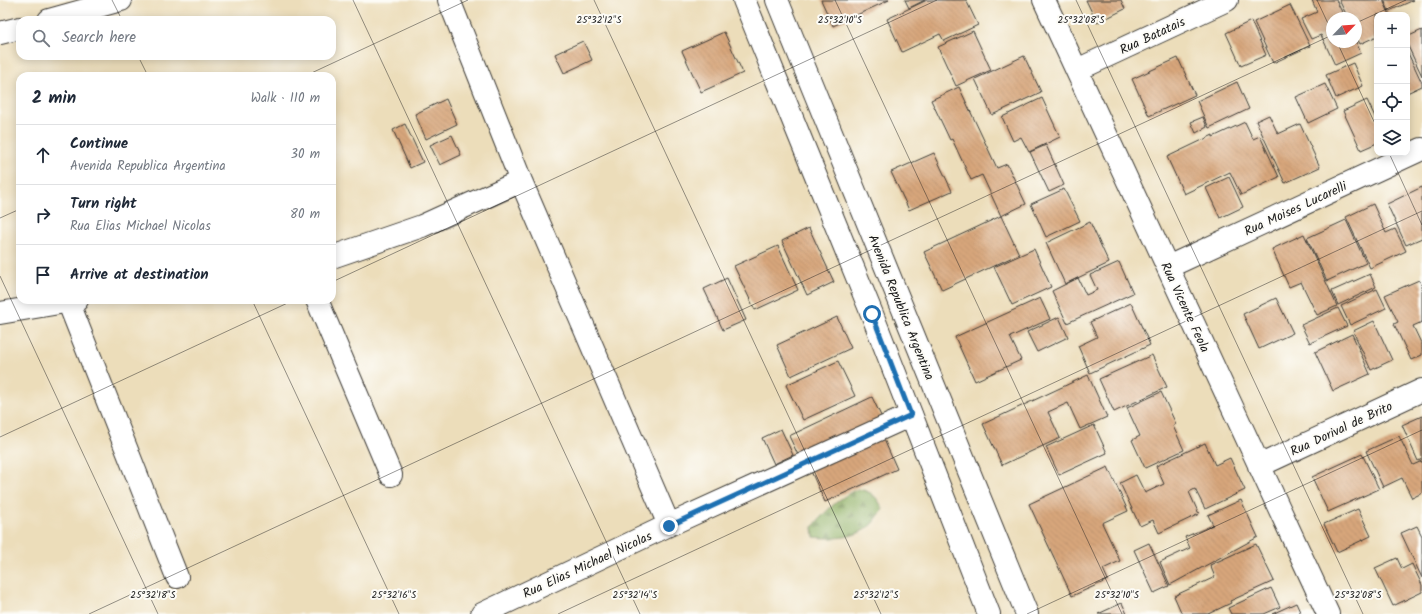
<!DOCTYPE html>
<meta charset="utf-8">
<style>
:root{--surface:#fff;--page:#f6f6f7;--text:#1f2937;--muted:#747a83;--line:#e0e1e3}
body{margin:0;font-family:Kalam,sans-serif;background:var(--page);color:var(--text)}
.controls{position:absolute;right:12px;top:12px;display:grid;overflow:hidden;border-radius:8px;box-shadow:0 2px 10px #0003}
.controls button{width:36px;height:36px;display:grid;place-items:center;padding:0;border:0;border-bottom:1px solid var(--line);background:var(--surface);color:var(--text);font:20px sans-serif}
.compass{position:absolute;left:1326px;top:12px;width:36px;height:36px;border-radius:50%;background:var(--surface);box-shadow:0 2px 10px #0003;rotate:65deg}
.stop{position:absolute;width:12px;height:12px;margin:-9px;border:3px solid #1f6fb2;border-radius:50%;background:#fff}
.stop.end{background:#1f6fb2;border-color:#fff;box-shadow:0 1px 4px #0008}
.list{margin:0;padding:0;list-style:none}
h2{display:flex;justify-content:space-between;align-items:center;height:52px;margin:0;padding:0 16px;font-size:17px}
h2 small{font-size:13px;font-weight:400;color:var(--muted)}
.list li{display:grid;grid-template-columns:26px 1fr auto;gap:12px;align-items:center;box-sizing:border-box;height:60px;padding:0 16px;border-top:1px solid var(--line)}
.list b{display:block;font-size:15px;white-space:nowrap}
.list p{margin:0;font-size:13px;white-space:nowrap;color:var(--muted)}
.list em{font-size:13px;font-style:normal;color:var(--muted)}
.icon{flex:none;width:22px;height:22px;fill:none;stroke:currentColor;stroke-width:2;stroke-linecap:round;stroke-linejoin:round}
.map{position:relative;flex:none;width:1422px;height:614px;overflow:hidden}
.search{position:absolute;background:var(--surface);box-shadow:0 2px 10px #0003;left:16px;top:16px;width:320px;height:44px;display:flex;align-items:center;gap:10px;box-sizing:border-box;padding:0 14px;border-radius:12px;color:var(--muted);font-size:15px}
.panel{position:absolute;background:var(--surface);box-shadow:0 2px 10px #0003;left:16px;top:72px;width:320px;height:232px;border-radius:12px}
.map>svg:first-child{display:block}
</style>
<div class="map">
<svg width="1422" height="614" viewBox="0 0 1422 614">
<defs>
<pattern id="forest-firs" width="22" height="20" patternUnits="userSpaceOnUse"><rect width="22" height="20" fill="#8fb065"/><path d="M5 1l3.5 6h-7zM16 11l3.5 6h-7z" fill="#748e52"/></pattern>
<pattern id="building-back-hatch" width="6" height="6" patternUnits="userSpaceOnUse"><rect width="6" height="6" fill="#d7a67b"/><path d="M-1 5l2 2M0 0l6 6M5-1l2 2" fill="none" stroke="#b88e6a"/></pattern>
</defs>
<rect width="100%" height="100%" fill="#fdfcf7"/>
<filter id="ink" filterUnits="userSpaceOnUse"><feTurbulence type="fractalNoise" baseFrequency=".025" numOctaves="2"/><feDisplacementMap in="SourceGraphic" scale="8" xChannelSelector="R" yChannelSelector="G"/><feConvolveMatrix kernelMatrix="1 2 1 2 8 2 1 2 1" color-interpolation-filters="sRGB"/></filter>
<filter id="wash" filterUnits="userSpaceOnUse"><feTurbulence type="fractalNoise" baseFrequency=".012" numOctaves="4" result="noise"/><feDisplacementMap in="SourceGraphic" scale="16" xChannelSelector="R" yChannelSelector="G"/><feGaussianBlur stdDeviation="0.9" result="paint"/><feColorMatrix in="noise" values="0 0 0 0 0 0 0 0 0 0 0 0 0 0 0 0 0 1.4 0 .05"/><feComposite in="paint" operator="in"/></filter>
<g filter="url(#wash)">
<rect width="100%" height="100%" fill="#ecddba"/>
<path fill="url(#forest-firs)" stroke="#566640" d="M858 489C873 492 876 496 883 509 879 515 873 524 867 528 852 539 832 539 814 537L813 527C823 513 842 495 858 489Z"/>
<g id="blocks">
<path fill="url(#building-back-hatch)" d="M821 0H889L833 26Z
M905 0H925L909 8Z
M927 0H966L978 25 944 41 940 34 902 52 887 19Z
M1086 0H1121L1125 9 1097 23Z
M1312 0H1336L1345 18H1332V42H1356L1361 53 1335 65 1321 35 1311 39 1301 19 1317 12Z
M1339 0H1383L1390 15H1377V36L1360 44 1356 36V18H1348Z
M1384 0H1414L1389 11Z
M1290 5 1310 46 1273 63 1254 22Z
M1251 21 1266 55 1241 66 1226 33Z
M1422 30V76L1407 44V37Z
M973 31 991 70 956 86 938 47Z
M724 32 743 73 701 92 682 51Z
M583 41 592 60 564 73 555 54Z
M1407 51 1422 83V86L1407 93Z
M1024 56 1041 92 992 115 975 79Z
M1178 58 1195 95 1149 116 1132 79Z
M1353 63 1363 86 1336 98 1326 75Z
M1237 82 1249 109 1209 128 1197 101Z
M1325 84 1337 109 1308 123 1296 97Z
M959 87 997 168 1007 164 1026 204 1001 216 982 175 971 180 952 139 950 140 931 100Z
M1042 98 1060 137 1029 152 1021 137 1013 141 1002 117Z
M446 99 457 124 426 139 415 114Z
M1367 100 1377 121V143L1361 150 1343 111Z
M1269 115 1278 134 1300 124 1320 167 1285 183 1256 121Z
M1203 117 1207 127 1196 133 1191 122Z
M1245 122 1253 139 1260 136 1279 177 1241 195 1230 172 1184 194 1167 157 1213 135V137Z
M405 124 423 162 410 168 393 130Z
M452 135 461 155 440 165 430 145Z
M1046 145 1064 185 1049 192 1030 152Z
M934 153 952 191 909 210 891 172Z
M1229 177 1243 207 1220 218 1206 188Z
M1422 187V238L1406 245 1387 204Z
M1064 189 1080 221 1046 237 1031 204Z
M1373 204 1386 233 1395 229 1406 251 1370 268 1346 217Z
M1001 216 1019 254 942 290 924 252Z
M1346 220 1366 263 1327 281 1307 238Z
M1090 222 1109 263 1065 284 1046 243Z
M809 228 834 282 807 295 782 241Z
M1304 234 1337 306 1317 315 1301 282 1289 287 1272 249Z
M778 246 798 290 755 310 734 266Z
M1034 249 1051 287 1012 305 994 267Z
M1119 262 1133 293 1067 323 1052 291 1078 278 1086 295 1097 290 1090 275Z
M1370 274 1376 287 1338 305 1332 291Z
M727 278 746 320 723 330 704 289Z
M1419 280 1422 286V322L1413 326 1422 345V355L1411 360 1394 324 1398 322 1385 295Z
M1377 289 1386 308 1350 325 1341 306Z
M1040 298 1050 319 1010 337 1021 360 975 381 955 337Z
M1276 298 1293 333 1259 349 1243 314Z
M1131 303 1150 345 1090 373 1078 346 1097 337 1090 322Z
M1338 308 1347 326 1310 343 1301 325Z
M837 317 851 348 791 376 777 345Z
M1059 317 1068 337 1037 352 1027 332Z
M1374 321 1392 360 1371 370 1353 331Z
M1352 334 1370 374 1333 391 1315 352Z
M1152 355 1167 387 1114 412 1099 379Z
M838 361 855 396 803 420 786 385Z
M1088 375 1107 417 1080 429 1068 403 1048 412 1060 438 1002 465 983 424Z
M1161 392 1176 424 1173 426 1184 450 1145 468 1132 440 1140 436 1127 408Z
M872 397 882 418 799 457 789 436Z
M1422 416V459L1418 461 1402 425Z
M1094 425 1107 453 1059 475 1046 447Z
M781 429 793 455 774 464 762 438Z
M882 435 897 469 825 502 810 469Z
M1399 436 1413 465 1422 461V493L1412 498 1402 478 1383 487 1366 451Z
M1205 443 1215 465 1230 458 1245 490 1205 509 1195 489 1189 492 1199 514 1159 533 1153 520 1140 526 1120 483 1136 475 1145 493 1164 484 1156 466Z
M1362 454 1379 489 1328 512 1312 477Z
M1108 467 1128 511 1102 523 1120 561 1103 569 1108 580 1072 596 1029 504Z
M1241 500 1258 537 1170 585 1160 562 1190 548 1185 537 1213 525 1208 515Z
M1358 509 1371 536 1337 552 1324 524Z
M1417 526 1422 536V578L1401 533Z
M1149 543 1169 586 1154 593 1134 550Z
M1256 544 1274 581 1230 601 1231 603 1208 614H1182L1174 596 1215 577 1210 565Z
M1397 558 1402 569 1412 564 1422 585V592L1393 606 1375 568Z
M1271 588 1280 607 1264 614H1231L1228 608Z
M1122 603 1127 614H1098Z
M1296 603 1301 614H1272Z"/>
</g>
</g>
<g filter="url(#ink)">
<use href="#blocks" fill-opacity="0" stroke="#3b3934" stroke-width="1"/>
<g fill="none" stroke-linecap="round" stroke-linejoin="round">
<defs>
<path id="minor" d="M449 0 521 181 669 525
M1044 0 1328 614
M49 20 121 0
M0 33 20 28
M1077 70 1227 0
M332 257 422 226 521 181
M1168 267 1422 149
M317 300 391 475
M68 301 177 577
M0 313 77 300
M1259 466 1422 390
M482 614 669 525 911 415"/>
<path id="secondary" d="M744 0 872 314 989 614
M777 0 1027 614"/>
</defs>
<use href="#minor" stroke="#3b3934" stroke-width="24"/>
<use href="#secondary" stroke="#3b3934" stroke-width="24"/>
<use href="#minor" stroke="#fff" stroke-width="22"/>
<use href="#secondary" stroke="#fff" stroke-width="22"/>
</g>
</g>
<g fill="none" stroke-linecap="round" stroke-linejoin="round" filter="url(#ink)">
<path stroke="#1f6fb2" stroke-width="5" d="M669 526 911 415 872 314"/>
</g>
<path fill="none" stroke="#1c1c1c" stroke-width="1" stroke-opacity="0.45" d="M112 0 122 20M353 0 640 614M594 0 881 614M835 0 1122 614M1076 0 1363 614M1317 0 1332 32M1356 23 1406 0M1337 42 1377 128M138 56 148 76M305 76 468 0M1389 153 1422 225M0 218 20 209M0 276 158 614M332 282 937 0M252 300 399 614M0 437 294 300M89 614 1332 35M558 614 1422 211M1027 614 1422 430"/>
<g text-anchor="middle" stroke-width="4" stroke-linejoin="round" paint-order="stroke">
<g font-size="13" fill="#1c1c1c" stroke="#fdfcf7">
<text transform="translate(1152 35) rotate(-25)" y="5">Rua Batatais</text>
<text transform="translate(1295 208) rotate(-25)" y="5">Rua Moises Lucarelli</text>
<text transform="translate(902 307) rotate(68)" y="5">Avenida Republica Argentina</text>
<text transform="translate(1186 307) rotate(65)" y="5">Rua Vicente Feola</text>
<text transform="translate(1341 428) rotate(-25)" y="5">Rua Dorival de Brito</text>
<text transform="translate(587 564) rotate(-25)" y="5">Rua Elias Michael Nicolas</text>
</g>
</g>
<g font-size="10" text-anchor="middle" fill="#1c1c1c" stroke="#fdfcf7" stroke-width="4" stroke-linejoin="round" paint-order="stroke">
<text x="599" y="23">25°32'12"S</text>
<text x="840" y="23">25°32'10"S</text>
<text x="1081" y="23">25°32'08"S</text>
<text x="635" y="598">25°32'14"S</text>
<text x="876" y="598">25°32'12"S</text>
<text x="1117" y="598">25°32'10"S</text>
<text x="1358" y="598">25°32'08"S</text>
<text x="153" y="598">25°32'18"S</text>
<text x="394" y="598">25°32'16"S</text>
</g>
</svg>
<div class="controls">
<button>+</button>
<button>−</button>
<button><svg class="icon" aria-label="locate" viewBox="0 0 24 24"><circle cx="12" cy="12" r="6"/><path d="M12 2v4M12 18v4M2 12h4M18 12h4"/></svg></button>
<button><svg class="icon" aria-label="layers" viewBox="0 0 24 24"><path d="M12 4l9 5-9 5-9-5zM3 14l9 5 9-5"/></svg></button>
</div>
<svg class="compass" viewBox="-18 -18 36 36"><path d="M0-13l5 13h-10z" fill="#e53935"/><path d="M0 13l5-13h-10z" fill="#747a83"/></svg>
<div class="stop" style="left:872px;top:314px"></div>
<div class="stop end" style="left:669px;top:526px"></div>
<div class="search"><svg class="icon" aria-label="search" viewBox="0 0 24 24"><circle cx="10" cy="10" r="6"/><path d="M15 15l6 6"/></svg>Search here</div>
<section class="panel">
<h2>2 min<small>Walk · 110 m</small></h2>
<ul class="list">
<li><svg class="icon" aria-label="ahead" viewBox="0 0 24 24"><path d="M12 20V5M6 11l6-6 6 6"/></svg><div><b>Continue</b><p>Avenida Republica Argentina</p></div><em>30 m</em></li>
<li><svg class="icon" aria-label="right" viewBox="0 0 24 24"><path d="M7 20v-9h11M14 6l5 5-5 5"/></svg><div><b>Turn right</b><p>Rua Elias Michael Nicolas</p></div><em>80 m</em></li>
<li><svg class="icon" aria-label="arrive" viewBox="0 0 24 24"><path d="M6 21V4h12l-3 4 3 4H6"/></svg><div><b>Arrive at destination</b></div></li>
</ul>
</section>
</div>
